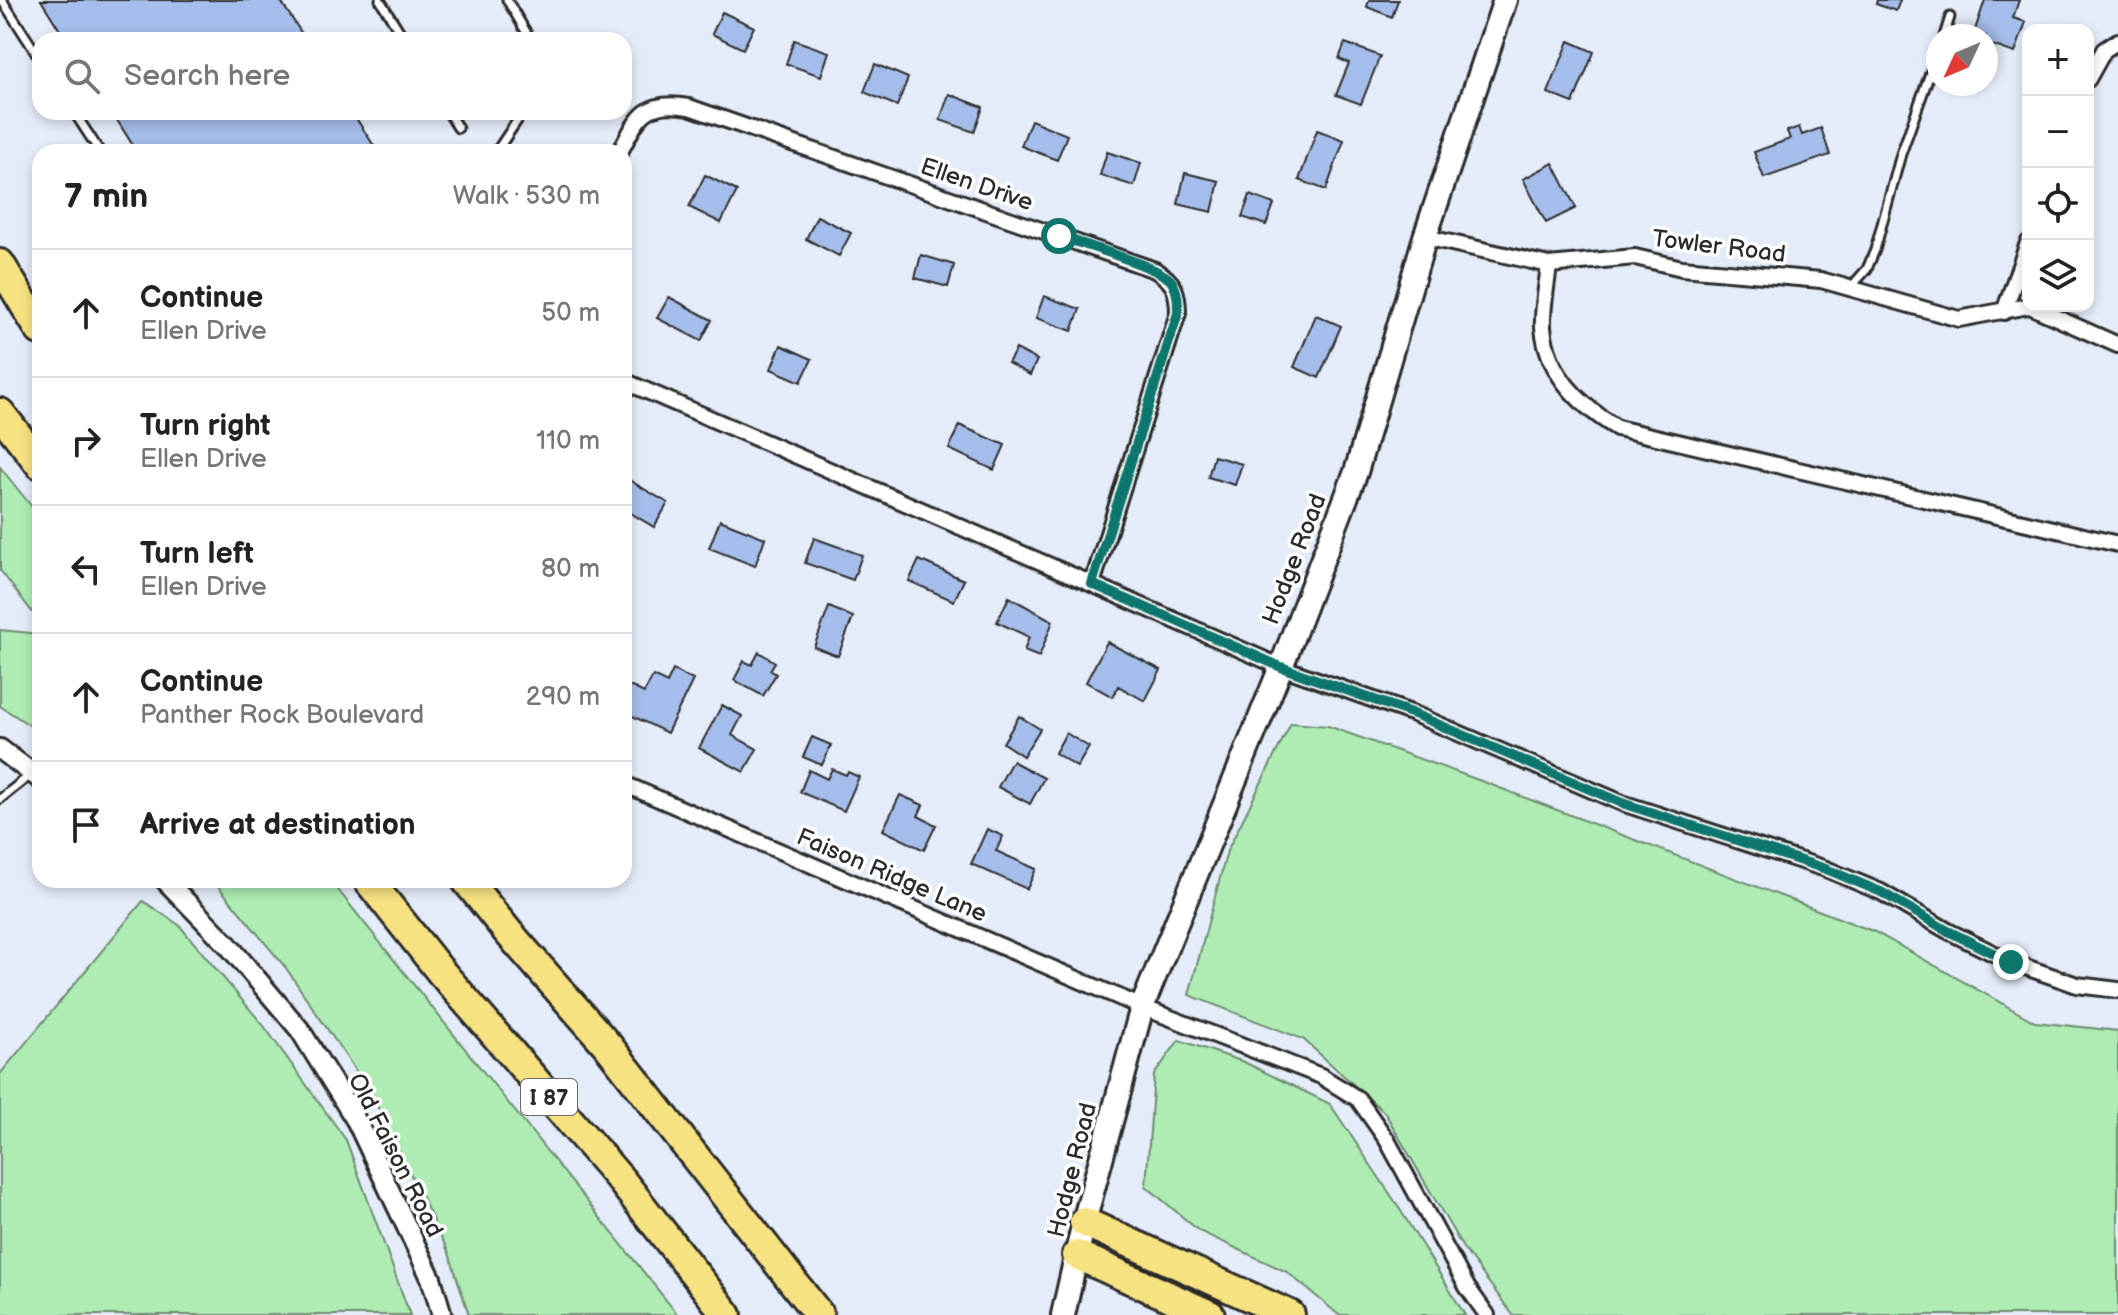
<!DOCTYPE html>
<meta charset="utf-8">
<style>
:root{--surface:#fff;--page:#f2f2f2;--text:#222;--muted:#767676;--line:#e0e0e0}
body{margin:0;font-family:"Balsamiq Sans",sans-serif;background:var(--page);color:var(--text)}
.controls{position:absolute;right:24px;top:24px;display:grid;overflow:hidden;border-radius:16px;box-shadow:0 4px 12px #0003}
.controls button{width:72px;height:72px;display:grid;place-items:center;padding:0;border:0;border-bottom:2px solid var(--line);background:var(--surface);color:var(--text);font:40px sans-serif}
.compass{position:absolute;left:1926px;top:24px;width:72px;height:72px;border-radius:50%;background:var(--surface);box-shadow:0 4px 12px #0003;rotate:226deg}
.stop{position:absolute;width:24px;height:24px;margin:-18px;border:6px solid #0f766e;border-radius:50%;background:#fff}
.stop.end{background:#0f766e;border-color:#fff;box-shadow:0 2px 8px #0008}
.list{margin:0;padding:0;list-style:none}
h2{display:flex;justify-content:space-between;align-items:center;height:104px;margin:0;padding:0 32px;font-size:34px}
h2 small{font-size:26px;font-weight:400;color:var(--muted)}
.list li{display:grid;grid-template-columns:52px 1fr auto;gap:24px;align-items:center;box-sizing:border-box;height:128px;padding:0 32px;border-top:2px solid var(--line)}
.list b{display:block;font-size:30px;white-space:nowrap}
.list p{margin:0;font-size:26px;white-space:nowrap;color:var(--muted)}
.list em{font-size:26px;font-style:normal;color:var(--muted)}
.icon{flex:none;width:44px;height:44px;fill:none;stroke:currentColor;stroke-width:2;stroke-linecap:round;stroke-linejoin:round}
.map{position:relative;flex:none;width:2118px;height:1315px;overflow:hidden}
.search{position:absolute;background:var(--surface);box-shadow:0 4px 12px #0003;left:32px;top:32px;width:600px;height:88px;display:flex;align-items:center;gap:20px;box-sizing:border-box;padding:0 28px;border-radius:24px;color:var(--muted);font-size:30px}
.panel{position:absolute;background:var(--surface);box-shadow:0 4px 12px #0003;left:32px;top:144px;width:600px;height:744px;border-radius:24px}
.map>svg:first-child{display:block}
</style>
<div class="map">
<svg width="2118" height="1315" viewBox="0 0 2118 1315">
<rect width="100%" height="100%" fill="#e4ebf9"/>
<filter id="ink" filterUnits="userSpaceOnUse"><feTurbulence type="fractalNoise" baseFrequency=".0125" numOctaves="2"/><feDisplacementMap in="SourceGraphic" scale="16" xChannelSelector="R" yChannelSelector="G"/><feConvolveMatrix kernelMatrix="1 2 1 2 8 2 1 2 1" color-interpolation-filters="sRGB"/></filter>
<g filter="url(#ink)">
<path fill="#aeecb3" stroke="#6c8c6f" stroke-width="2" d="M0 467 40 517V622L0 570Z
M0 630 40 634V732L0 706Z
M1291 723 1328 726 1484 782 1875 932 2035 1022 2118 1031V1315H1513L1463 1248 1385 1113 1303 1039 1189 995 1227 851Z
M213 880H330L678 1315H469L449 1253 372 1095 286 968Z
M143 901 179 925 264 1026 346 1140 410 1315H0V1074Z
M1179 1040 1244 1062 1330 1104 1396 1203 1465 1315H1339L1287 1272 1199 1231 1146 1186 1154 1075Z"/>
<path fill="#a5bdea" stroke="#2b2b2b" stroke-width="2" d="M41 0H280L306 40H66Z
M1369 0H1398L1392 17 1367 7Z
M1877 0H1900L1896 11 1876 4Z
M1985 0H2019L2013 18 2026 22 2015 53 1986 43V36H1973Z
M722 12 754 27 743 49 712 34Z
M794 40 829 52 821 76 786 64Z
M1569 41 1594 52 1573 103 1548 93Z
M1345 43 1380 56 1361 104 1336 95 1349 63 1339 59Z
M875 64 908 78 897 106 864 92Z
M949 94 983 107 974 132 940 120Z
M112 112H352L378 152H137Z
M1031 120 1067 135 1057 160 1021 146Z
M1799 127 1802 135 1821 128 1830 155 1764 178 1754 152 1790 139 1787 131Z
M1317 130 1344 140 1326 190 1299 180Z
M1107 152 1141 163 1134 186 1100 175Z
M1553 163 1576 208 1546 223 1523 179Z
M1185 173 1219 181 1212 212 1178 204Z
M705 175 737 191 721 223 689 207Z
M1250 195 1274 204 1266 225 1242 217Z
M817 216 851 233 839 256 806 239Z
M921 255 954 265 948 287 915 278Z
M1044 296 1080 309 1072 331 1036 318Z
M669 297 712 320 701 341 657 318Z
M1316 315 1341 326 1319 378 1294 367Z
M781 345 812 359 801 382 771 369Z
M1016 349 1037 360 1030 375 1008 363Z
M959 425 1005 445 994 470 949 449Z
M1214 456 1242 464 1235 485 1208 477Z
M624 477 668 503 654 527 624 509Z
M720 520 765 538 755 566 709 548Z
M814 538 862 555 853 580 805 563Z
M919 560 964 580 954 601 909 581Z
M1009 597 1053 621 1039 657 1024 651 1029 637 997 622Z
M829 607 853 617 838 656 814 647Z
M1107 642 1161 670 1145 701 1118 686 1113 697 1086 682Z
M759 652 775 662 770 670 776 674 763 696 734 680 744 661 752 665Z
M673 670 693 680 667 733 624 712V683L644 693 653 676 667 683Z
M722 705 742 716 732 735 757 749 744 772 699 748Z
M1019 716 1040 729 1023 756 1003 743Z
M1066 733 1089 747 1077 767 1055 753Z
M812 737 831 745 822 765 803 757Z
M1012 761 1044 778 1030 804 998 787Z
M832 769 846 775 848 772 859 777 844 811 800 792 809 770 827 779Z
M900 795 923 805 918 816 936 825 924 850 883 830Z
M987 829 1003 836 996 851 1036 869 1027 889 971 864Z"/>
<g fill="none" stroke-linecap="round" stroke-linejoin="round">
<defs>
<path id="service" d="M2 0 40 59
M380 0 405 40
M507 0 531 40
M1944 36 1950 17
M74 112 100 152
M448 112 458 128
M496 152 523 112
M1851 287 1867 269 1875 250 1901 154 1938 51
M0 799 33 773"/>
<path id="minor" d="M2088 79 2104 50 2118 41
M620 152C638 117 645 99 689 107L1155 270C1174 281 1178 291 1178 313L1092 584 624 381
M1425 237 1549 265 1635 257 1682 268 1821 280 1959 319 2028 306
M1549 265C1547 285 1542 307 1543 327 1547 374 1579 405 1617 428L2118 544
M2030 306 2118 345
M2004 312 2028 243
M1092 584 1281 667 1414 714 1622 803 1826 869 1881 892 1948 931 2011 962 2077 985 2118 990
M624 784 1142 1007 1321 1076 1358 1099 1387 1140 1467 1287 1487 1315"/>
<path id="tertiary" d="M0 749 40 779
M165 880 228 945 300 1030 357 1122 431 1278 442 1315"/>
<path id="secondary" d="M1063 1315 1084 1222 1142 1007 1281 667 1356 472 1425 237 1505 0"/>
<path id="motorway" d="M0 264 40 330
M0 413 40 464
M368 880 441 972 621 1180 727 1315
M466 880 508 932 609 1047 819 1315
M1084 1222 1290 1315
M1077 1255 1210 1315"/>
</defs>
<use href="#service" stroke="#2b2b2b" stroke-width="13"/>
<use href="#minor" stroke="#2b2b2b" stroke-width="20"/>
<use href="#tertiary" stroke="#2b2b2b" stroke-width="24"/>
<use href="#secondary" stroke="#2b2b2b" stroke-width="28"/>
<use href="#motorway" stroke="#2b2b2b" stroke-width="34"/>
<use href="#service" stroke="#fff" stroke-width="7"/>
<use href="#minor" stroke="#fff" stroke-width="14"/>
<use href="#tertiary" stroke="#fff" stroke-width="18"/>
<use href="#secondary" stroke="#fff" stroke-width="22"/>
<use href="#motorway" stroke="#f7e281" stroke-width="28"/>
</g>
</g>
<g fill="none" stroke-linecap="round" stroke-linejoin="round" filter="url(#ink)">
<path stroke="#0f766e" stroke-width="10" d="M1059 236C1081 244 1162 267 1172 282 1178 292 1178 301 1178 313L1092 584 1281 667 1414 714 1622 803 1826 869 1881 892 1948 931 2011 962"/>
</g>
<g text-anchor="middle" stroke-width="7" stroke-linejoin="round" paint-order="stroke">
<rect fill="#fff" stroke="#6b6b6b" stroke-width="2" x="521" y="1079" width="56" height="36" rx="6"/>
<g font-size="22" font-weight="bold" fill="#2b2b2b">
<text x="549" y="1105">I 87</text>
</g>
<g font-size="24" fill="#2b2b2b" stroke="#fff">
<text transform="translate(977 184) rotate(19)" y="8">Ellen Drive</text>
<text transform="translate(1719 246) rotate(7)" y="8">Towler Road</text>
<text transform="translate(1294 559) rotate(-69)" y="8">Hodge Road</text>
<text transform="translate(892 875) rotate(23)" y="8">Faison Ridge Lane</text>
<text transform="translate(396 1155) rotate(63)" y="8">Old Faison Road</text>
<text transform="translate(1072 1170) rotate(-76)" y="8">Hodge Road</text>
</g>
</g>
</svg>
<div class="controls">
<button>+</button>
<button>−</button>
<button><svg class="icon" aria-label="locate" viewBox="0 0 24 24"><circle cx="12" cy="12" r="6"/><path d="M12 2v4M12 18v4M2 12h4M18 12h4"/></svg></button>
<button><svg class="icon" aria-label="layers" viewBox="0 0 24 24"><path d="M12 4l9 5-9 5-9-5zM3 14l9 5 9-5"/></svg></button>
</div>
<svg class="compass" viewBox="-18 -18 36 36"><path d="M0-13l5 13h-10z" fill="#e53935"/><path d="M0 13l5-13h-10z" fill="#767676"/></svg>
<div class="stop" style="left:1059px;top:236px"></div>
<div class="stop end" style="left:2011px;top:962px"></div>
<div class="search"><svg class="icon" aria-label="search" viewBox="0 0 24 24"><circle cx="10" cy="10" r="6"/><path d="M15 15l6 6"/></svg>Search here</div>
<section class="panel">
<h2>7 min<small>Walk · 530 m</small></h2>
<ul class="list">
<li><svg class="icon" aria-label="ahead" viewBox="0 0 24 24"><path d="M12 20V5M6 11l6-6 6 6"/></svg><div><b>Continue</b><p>Ellen Drive</p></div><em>50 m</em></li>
<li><svg class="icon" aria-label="right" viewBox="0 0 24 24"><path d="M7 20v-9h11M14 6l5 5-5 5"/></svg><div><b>Turn right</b><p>Ellen Drive</p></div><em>110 m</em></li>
<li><svg class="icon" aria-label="left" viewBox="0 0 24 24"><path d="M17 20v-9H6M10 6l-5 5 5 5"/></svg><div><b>Turn left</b><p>Ellen Drive</p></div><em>80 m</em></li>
<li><svg class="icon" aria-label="ahead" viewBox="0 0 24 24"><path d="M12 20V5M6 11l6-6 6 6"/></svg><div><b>Continue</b><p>Panther Rock Boulevard</p></div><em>290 m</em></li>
<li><svg class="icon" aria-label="arrive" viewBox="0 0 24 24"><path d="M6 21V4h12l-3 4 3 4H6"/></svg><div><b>Arrive at destination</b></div></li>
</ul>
</section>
</div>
